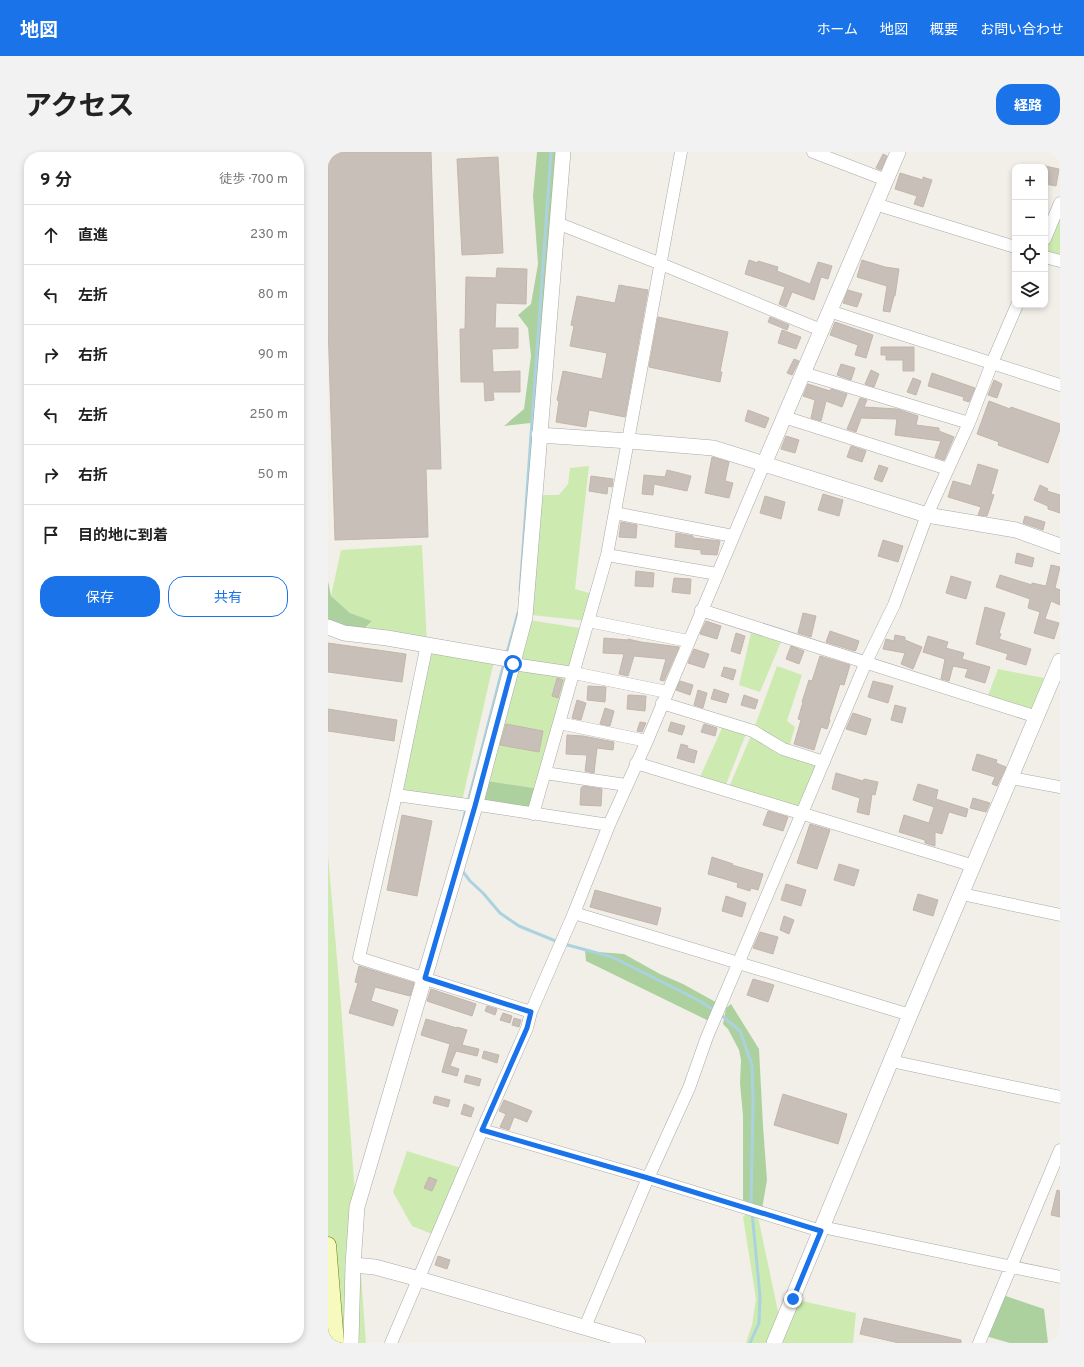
<!DOCTYPE html>
<html lang="ja">
<meta charset="utf-8">
<style>
:root{--surface:#fff;--page:#f2f2f2;--text:#222;--muted:#767676;--line:#e0e0e0;--accent:#1a73e8}
body{margin:0;font-family:Overpass,"Noto Sans JP",sans-serif;background:var(--page);color:var(--text)}
.controls{position:absolute;right:12px;top:12px;display:grid;overflow:hidden;border-radius:8px;box-shadow:0 2px 6px #0003}
.controls button{width:36px;height:36px;display:grid;place-items:center;padding:0;border:0;border-bottom:1px solid var(--line);background:var(--surface);color:var(--text);font:20px sans-serif}
.stop{position:absolute;width:12px;height:12px;margin:-9px;border:3px solid #1a73e8;border-radius:50%;background:#fff}
.stop.end{background:#1a73e8;border-color:#fff;box-shadow:0 1px 4px #0008}
.list{margin:0;padding:0;list-style:none}
h2{display:flex;justify-content:space-between;align-items:center;height:52px;margin:0;padding:0 16px;font-size:17px}
h2 small{font-size:13px;font-weight:400;color:var(--muted)}
.list li{display:grid;grid-template-columns:26px 1fr auto;gap:12px;align-items:center;box-sizing:border-box;height:60px;padding:0 16px;border-top:1px solid var(--line)}
.list b{display:block;font-size:15px;white-space:nowrap}
.list em{font-size:13px;font-style:normal;color:var(--muted)}
.actions{display:flex;gap:8px;padding:12px 16px}
.actions a{flex:1;padding:9px 0;border:1px solid var(--accent);border-radius:16px;text-align:center;font-size:14px;color:var(--accent)}
.actions .main{background:var(--accent);color:#fff}
.icon{flex:none;width:22px;height:22px;fill:none;stroke:currentColor;stroke-width:2;stroke-linecap:round;stroke-linejoin:round}
.map{position:relative;flex:none;width:732px;height:1191px;overflow:hidden;border-radius:16px}
header{display:flex;align-items:center;gap:24px;box-sizing:border-box;height:56px;padding:0 20px;background:var(--accent);color:#fff}
header strong{font-size:19px}
nav{display:flex;gap:22px;margin-inline-start:auto;font-size:14px}
.intro{display:flex;align-items:center;justify-content:space-between;box-sizing:border-box;height:96px;padding:0 24px}
h1{margin:0;font-size:28px}
.button{padding:10px 18px;border-radius:16px;background:var(--accent);color:#fff;font-size:14px;font-weight:700}
main{display:flex;gap:24px;padding:0 24px}
aside{flex:1;background:var(--surface);border-radius:16px;box-shadow:0 2px 6px #0003}
.map>svg:first-child{display:block}
</style>
<header>
<strong>地図</strong>
<nav><a>ホーム</a><a>地図</a><a>概要</a><a>お問い合わせ</a></nav>
</header>
<div class="intro"><h1>アクセス</h1><a class="button">経路</a></div>
<main>
<aside>
<h2>9 分<small>徒歩 · 700 m</small></h2>
<ul class="list">
<li><svg class="icon" aria-label="ahead" viewBox="0 0 24 24"><path d="M12 20V5M6 11l6-6 6 6"/></svg><div><b>直進</b></div><em>230 m</em></li>
<li><svg class="icon" aria-label="left" viewBox="0 0 24 24"><path d="M17 20v-9H6M10 6l-5 5 5 5"/></svg><div><b>左折</b></div><em>80 m</em></li>
<li><svg class="icon" aria-label="right" viewBox="0 0 24 24"><path d="M7 20v-9h11M14 6l5 5-5 5"/></svg><div><b>右折</b></div><em>90 m</em></li>
<li><svg class="icon" aria-label="left" viewBox="0 0 24 24"><path d="M17 20v-9H6M10 6l-5 5 5 5"/></svg><div><b>左折</b></div><em>250 m</em></li>
<li><svg class="icon" aria-label="right" viewBox="0 0 24 24"><path d="M7 20v-9h11M14 6l5 5-5 5"/></svg><div><b>右折</b></div><em>50 m</em></li>
<li><svg class="icon" aria-label="arrive" viewBox="0 0 24 24"><path d="M6 21V4h12l-3 4 3 4H6"/></svg><div><b>目的地に到着</b></div></li>
</ul>
<div class="actions"><a class="main">保存</a><a>共有</a></div>
</aside>
<div class="map">
<svg width="732" height="1191" viewBox="0 0 732 1191">
<rect width="100%" height="100%" fill="#f2efe9"/>
<path fill="#cdebb0" d="M732 56V106L717 101V87Z
M261 314 247 437 268 443 260 469 203 463 212 343H231L240 332 242 316Z
M94 393 99 492 33 483 44 469 22 461 3 444 13 398Z
M201 468 258 477 212 637 153 628Z
M423 481 453 490 432 540 411 533Z
M102 493 166 509 134 649 69 639Z
M449 514 474 523 459 569 467 575 460 599 496 610 475 659 401 635 425 579Z
M670 517 716 526 704 559 659 546Z
M394 576 418 582 397 635 371 627Z
M0 703 13 853 38 1191H0Z
M79 999 133 1016 109 1084 84 1074 65 1040Z
M429 1060 451 1164 440 1191H418L424 1173 428 1147 415 1065 419 1061Z
M465 1147 528 1161 525 1191H446Z"/>
<path fill="#add19e" d="M209 0H235L212 270 176 274 196 257 203 204 200 176 190 163 203 152 210 112 205 44Z
M0 429 3 444 22 461 44 469 30 483 0 475Z
M153 628 212 637 205 662 148 650Z
M257 799 296 802 332 822 355 832 393 853 385 871 258 809Z
M403 852 431 897 435 974 439 1028 434 1057 415 1048V964L412 931 413 908 411 898 400 877 395 872 398 856Z
M672 1142 716 1157 720 1191H682L654 1183Z"/>
<g fill="none" stroke-linecap="round" stroke-linejoin="round">
<path stroke="#aad3df" stroke-width="3" d="M192 439 223 0
M179 501 190 461
M140 650 176 511
M134 674 138 656
M133 717 142 729 155 741 172 761 191 774 230 790
M236 792 284 805 372 849 387 859
M392 862 412 879 424 913 425 950 423 1055
M422 1191 431 1171 432 1144 424 1060"/>
</g>
<path fill="#c7bfb8" stroke="#c4b6ab" d="M0 0H103L113 317H98L100 385 7 388 0 172Z
M555 2 559 4 553 18 548 16Z
M170 5 175 101 134 103 129 7Z
M717 14 731 17 728 34 717 32Z
M572 21 595 28V25L604 28 595 55 586 52 589 44 567 37Z
M421 108 430 111V109L450 115 449 119 482 132 490 110 504 114 500 127 493 125 486 148 464 140 458 155 451 152 457 135 417 122Z
M534 108 557 115 571 117 567 144H566L562 160 555 159 559 134 529 125Z
M169 116 199 117 198 152 168 151 167 176H190V196L164 197 165 220 192 219V240H165L166 248 157 249 156 230H133L132 177H137L138 125 168 126Z
M291 133 320 138 297 265 261 258 258 275 228 270 231 249 229 248 235 219 274 227 279 201 242 194 246 174 243 173 249 144 287 151Z
M520 138 534 142 529 155 515 151Z
M330 165 400 180 392 220H394L392 230 321 215Z
M442 165 461 173 459 178 440 170Z
M507 170 545 183 538 206 527 203 530 193 502 183Z
M454 178 473 185 468 197 450 191Z
M553 195H586V219H575V208H558V203H553Z
M466 207 471 209 464 223 459 221Z
M513 212 527 216 523 228 509 223Z
M543 218 551 222 546 235 537 232Z
M604 221 647 236 641 250 635 248 636 245 600 234Z
M585 226 593 229 588 243 579 240Z
M666 228 674 232 669 246 660 243Z
M480 232 502 239 503 237 519 242 514 255 498 249 493 269 483 266 487 248 475 244Z
M532 246 539 248 536 255 569 257 590 264 588 273 611 276V279L626 285 616 308 607 305 613 289 567 283 569 267 533 266 528 280 519 277Z
M661 249 682 257 683 255 732 272V277L720 311 670 293 671 290 649 282Z
M420 258 441 266 437 276 417 269Z
M458 284 471 288 467 301 453 297Z
M523 294 538 299 534 310 519 305Z
M384 305 401 310 397 329 405 331 401 346 377 341Z
M650 312 670 318 663 342 666 343 659 364 650 363 653 355 620 345 625 329 643 334Z
M551 313 560 316 554 330 546 327Z
M339 318 363 324 359 339 326 332 325 343 314 342 316 323 337 325Z
M263 324 285 327 284 335 280 334 279 342 261 339Z
M712 333 720 337 719 339 732 343V361L720 357V354L706 348Z
M495 342 515 348 511 364 490 358Z
M437 344 457 350 453 367 432 361Z
M697 364 717 370 715 378 695 371Z
M293 370 309 373 308 386 291 385Z
M348 381 365 384V386L392 389 389 403 373 402V398L347 395Z
M555 388 575 394 570 410 550 404Z
M689 401 706 406 704 415 687 411Z
M723 413 732 415 727 436 732 438V453L723 449 717 467 731 471 726 487 706 481 712 460 700 456 702 447 668 435 672 423 704 433V431L718 434Z
M308 419 326 421 325 435 307 434Z
M623 424 643 430 638 447 618 441Z
M346 426 363 427 362 442 344 440Z
M657 455 677 461 671 481 673 482 671 487 703 497 698 513 678 507 680 502 648 492Z
M475 461 488 464 483 485 470 481Z
M378 469 393 474 389 487 372 482Z
M502 479 531 489 528 498 527 499 498 490Z
M408 481 417 484 412 502 403 499Z
M567 483 577 485V488L594 495 585 517 573 512 577 501 555 497 558 487 566 489Z
M600 484 620 490 618 496 636 501 634 507 662 515 657 531 637 525 640 517 625 514 621 529 613 527 617 507 595 500Z
M276 486 300 488V487L313 490 351 495 336 529 332 528 338 507 306 504 300 524 291 522 296 502 275 501Z
M0 491 78 502 74 530 0 520Z
M463 494 476 499 471 512 458 507Z
M366 497 381 502 376 516 360 511Z
M492 504 522 513 516 533 512 532 501 567 502 568 499 577 493 575 486 598 466 592 473 568 470 567 475 550H474L481 528 484 529Z
M396 515 408 518 405 528 393 524Z
M229 526 235 528 230 546 224 544Z
M352 529 365 533 362 543 348 538Z
M545 529 565 534 560 551 540 545Z
M260 534 278 535 277 550 259 548Z
M386 537 401 542 398 551 383 547Z
M370 538 379 541 375 556 366 553Z
M300 543 318 544 317 559 299 557Z
M416 543 430 548 427 557 413 553Z
M249 548 258 551 253 568 244 566Z
M567 553 578 556 574 571 563 568Z
M277 556 286 559 282 574 272 572Z
M0 557 69 568 66 589 0 579Z
M525 561 543 567 538 583 518 577Z
M312 570 318 571 314 580 309 579Z
M343 570 357 574 354 583 340 579Z
M178 572 215 579 211 600 172 593Z
M376 572 389 576 387 584 373 580Z
M239 583 255 584 286 590 285 598 269 596 266 621 257 619 259 603 238 602Z
M353 592 360 594 359 596 369 599 366 611 349 606Z
M649 602 669 608 668 611 678 615 669 634 664 632 667 625 644 618Z
M508 621 535 629 536 627 550 630 547 643 544 642 541 663 529 660 532 646 504 637Z
M590 632 610 638 608 647 640 657 638 665 621 660 614 682 607 680V694L597 691V688L571 680 576 663 601 671 606 655 585 648Z
M255 634 274 637 273 654 252 653 253 636Z
M645 646 662 651 658 660 642 656Z
M440 659 460 665 455 679 435 673Z
M74 663 104 669 89 744 59 738Z
M482 672 502 678 489 717 469 711Z
M384 705 405 712 404 713 435 722 430 738 423 736 422 739 409 735 410 731 380 722Z
M511 712 531 718 526 734 506 728Z
M458 732 478 738 473 754 453 748Z
M267 738 333 756 329 773 262 755Z
M590 742 610 748 605 764 585 758Z
M398 744 418 751 414 765 394 759Z
M456 764 466 768 461 782 452 778Z
M432 780 450 785 445 802 425 796Z
M31 814 86 831 82 844 47 835 43 849 70 858 65 874 21 861 30 831 27 830Z
M425 827 446 833 440 850 419 843Z
M103 837 148 852 144 864 99 849Z
M159 854 169 857 167 863 157 859Z
M175 861 184 864 182 871 172 868Z
M186 866 193 868 191 875 184 873Z
M98 867 129 876V875L139 878 134 893 151 897 149 904 128 899 122 914 131 917 129 924 114 920 122 892 93 883Z
M156 899 171 903 169 911 154 906Z
M138 923 153 927 151 934 136 930Z
M455 942 519 962 510 992 446 973Z
M107 944 122 948 120 955 105 951Z
M176 948 204 959 199 970 186 965 181 978 172 975 178 962 171 959Z
M136 952 146 956 143 965 133 962Z
M101 1025 109 1028 104 1039 96 1036Z
M729 1038 732 1039V1065L723 1063Z
M110 1104 122 1108 119 1117 107 1113Z
M536 1166 633 1188V1191H571L532 1182Z"/>
<g fill="none" stroke-linecap="round" stroke-linejoin="round">
<defs>
<path id="minor" d="M485 0 558 28
M547 52 687 95
M229 71 333 112 493 178
M717 87 732 51
M717 105 732 109
M501 159 732 233
M475 221 641 271
M456 265 620 317
M287 361 405 384
M279 403 389 422
M373 458 709 565
M260 469 360 489
M99 492 68 643 31 806 203 860
M185 512 246 521 339 540
M334 551 425 579 455 597 496 610
M231 571 319 589
M308 611 646 714
M217 621 298 633
M683 626 732 635
M68 643 147 654 151 653 281 673
M205 662 279 403 353 0
M634 742 732 763
M246 761 582 863
M563 909 732 945
M154 978 327 1028 493 1079
M494 1075 732 1125
M257 1175 320 1026 361 936 379 885 538 510 566 453 599 363 641 271 664 211 689 153
M63 1191 154 978 199 876 203 860 246 761 281 673 319 589 436 312
M651 1191 732 998"/>
<path id="tertiary" d="M211 283 301 289 385 296 599 363 688 378 732 394
M436 312 570 0
M0 475 16 481 59 486 186 508
M25 1113 47 1115 91 1127 310 1191
M23 1191 25 1113 29 1055 147 654 197 465 235 0
M446 1191 582 863 732 509"/>
<path id="secondary" d="M0 1093 8 1191"/>
</defs>
<use href="#minor" stroke="#a9a9a9" stroke-width="13"/>
<use href="#tertiary" stroke="#a9a9a9" stroke-width="16"/>
<use href="#secondary" stroke="#707d05" stroke-width="17"/>
<use href="#minor" stroke="#fff" stroke-width="12"/>
<use href="#tertiary" stroke="#fff" stroke-width="15"/>
<use href="#secondary" stroke="#f7fabf" stroke-width="16"/>
</g>
<g fill="none" stroke-linecap="round" stroke-linejoin="round">
<path stroke="#1a73e8" stroke-width="5" d="M185 512 147 654 97 826 203 860 199 876 154 978 320 1026 493 1079 465 1147"/>
</g>
</svg>
<div class="controls">
<button>+</button>
<button>−</button>
<button><svg class="icon" aria-label="locate" viewBox="0 0 24 24"><circle cx="12" cy="12" r="6"/><path d="M12 2v4M12 18v4M2 12h4M18 12h4"/></svg></button>
<button><svg class="icon" aria-label="layers" viewBox="0 0 24 24"><path d="M12 4l9 5-9 5-9-5zM3 14l9 5 9-5"/></svg></button>
</div>
<div class="stop" style="left:185px;top:512px"></div>
<div class="stop end" style="left:465px;top:1147px"></div>
</div>
</main>
